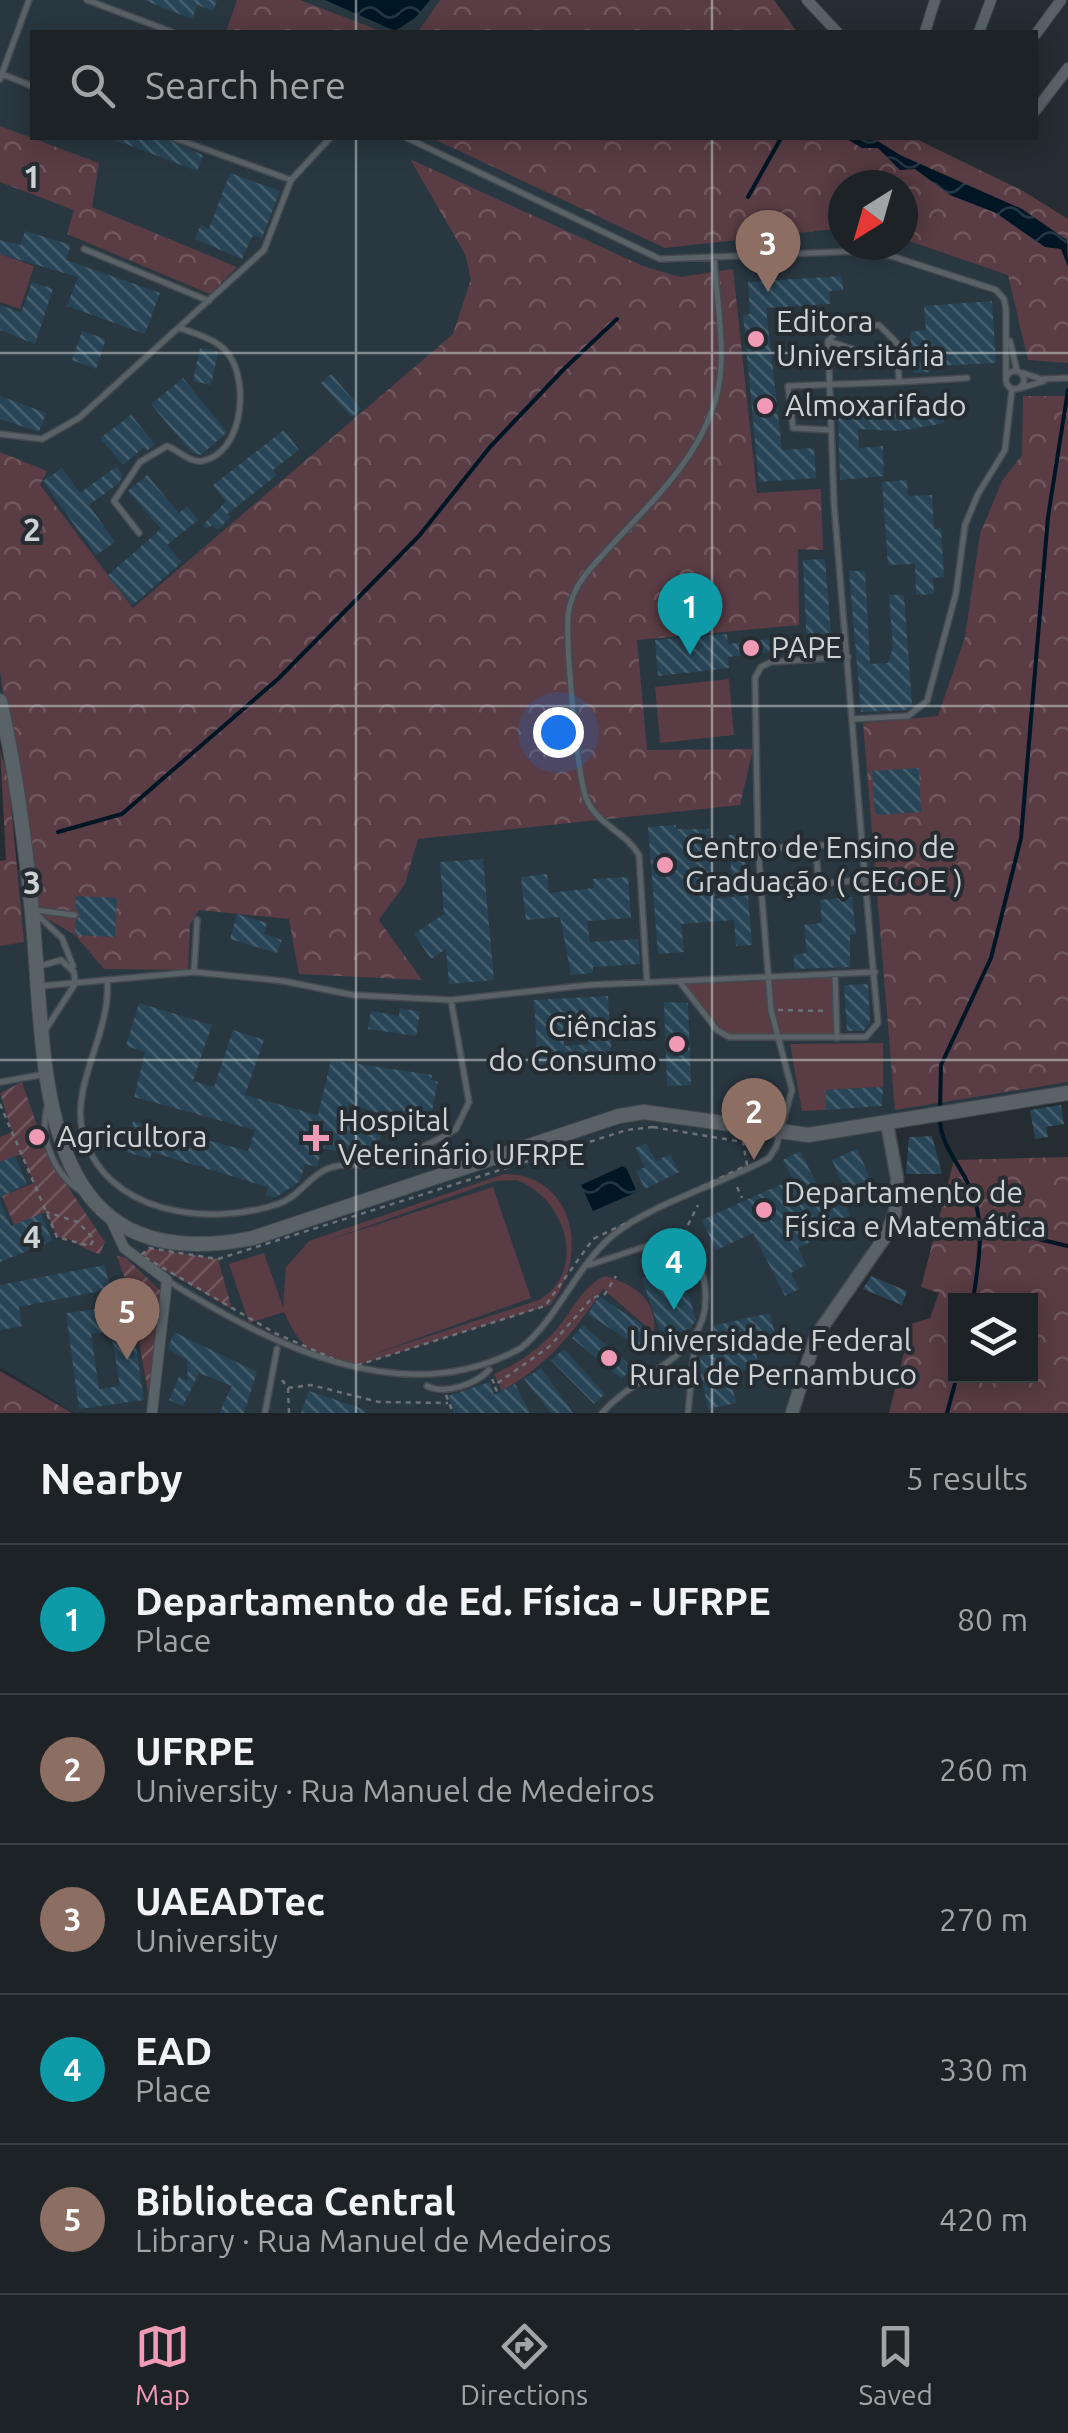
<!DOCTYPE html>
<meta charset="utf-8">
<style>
:root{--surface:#1c2226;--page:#252a2e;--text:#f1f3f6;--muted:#a0a4a7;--line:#3a3f43;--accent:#f09ab5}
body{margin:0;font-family:Ubuntu,sans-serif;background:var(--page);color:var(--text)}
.controls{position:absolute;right:30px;bottom:30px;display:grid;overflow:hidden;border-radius:0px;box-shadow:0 5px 25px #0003}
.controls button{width:90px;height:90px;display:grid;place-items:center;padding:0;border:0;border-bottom:2px solid var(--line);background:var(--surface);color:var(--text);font:50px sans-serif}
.compass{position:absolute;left:828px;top:170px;width:90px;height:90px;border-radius:50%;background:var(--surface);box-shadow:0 5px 25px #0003;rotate:217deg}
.you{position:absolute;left:558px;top:732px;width:35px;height:35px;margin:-25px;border:8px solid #fff;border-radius:50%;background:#1a73e8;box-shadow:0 0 0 15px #1a73e833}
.badge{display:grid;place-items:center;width:65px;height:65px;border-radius:50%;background:var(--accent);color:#fff;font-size:32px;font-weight:700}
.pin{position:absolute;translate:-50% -82px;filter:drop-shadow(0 2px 5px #0008)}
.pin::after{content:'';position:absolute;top:52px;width:35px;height:30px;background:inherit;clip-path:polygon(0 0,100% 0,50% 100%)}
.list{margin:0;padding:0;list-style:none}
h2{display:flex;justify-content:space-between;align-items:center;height:130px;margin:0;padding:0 40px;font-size:42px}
h2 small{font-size:32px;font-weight:400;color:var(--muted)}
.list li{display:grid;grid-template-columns:65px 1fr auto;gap:30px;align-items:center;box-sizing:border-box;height:150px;padding:0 40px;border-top:2px solid var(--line)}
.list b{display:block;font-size:38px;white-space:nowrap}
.list p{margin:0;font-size:32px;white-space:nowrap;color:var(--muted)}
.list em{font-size:32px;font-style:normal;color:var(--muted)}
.icon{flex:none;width:55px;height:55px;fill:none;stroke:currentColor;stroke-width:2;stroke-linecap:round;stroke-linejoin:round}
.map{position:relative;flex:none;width:1068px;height:1413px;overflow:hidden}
.search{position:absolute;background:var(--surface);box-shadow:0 5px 25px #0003;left:30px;right:30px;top:30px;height:110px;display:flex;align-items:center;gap:25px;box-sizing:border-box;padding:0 35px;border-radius:0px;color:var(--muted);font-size:38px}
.sheet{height:880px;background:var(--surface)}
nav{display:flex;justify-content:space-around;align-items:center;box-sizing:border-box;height:140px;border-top:2px solid var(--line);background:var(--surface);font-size:28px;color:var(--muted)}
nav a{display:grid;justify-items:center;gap:5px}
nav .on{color:var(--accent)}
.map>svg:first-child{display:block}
</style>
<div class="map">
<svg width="1068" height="1413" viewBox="0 0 1068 1413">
<defs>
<pattern id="forest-crowns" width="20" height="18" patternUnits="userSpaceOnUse" patternTransform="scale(2.5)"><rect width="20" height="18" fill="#593c44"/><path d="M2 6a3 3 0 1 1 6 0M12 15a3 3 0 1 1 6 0" fill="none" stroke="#70575e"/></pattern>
<pattern id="garden-furrows" width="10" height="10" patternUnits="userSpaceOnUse" patternTransform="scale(2.5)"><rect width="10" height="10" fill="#593c44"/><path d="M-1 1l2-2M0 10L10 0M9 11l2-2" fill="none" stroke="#70575e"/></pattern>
<pattern id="water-waves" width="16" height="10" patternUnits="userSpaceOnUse" patternTransform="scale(2.5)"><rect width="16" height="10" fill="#001625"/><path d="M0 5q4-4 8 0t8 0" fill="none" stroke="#243744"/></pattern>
<pattern id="building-back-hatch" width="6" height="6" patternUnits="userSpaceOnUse" patternTransform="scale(2.5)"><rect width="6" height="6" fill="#284557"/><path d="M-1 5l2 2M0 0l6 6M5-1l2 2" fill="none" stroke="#465f6e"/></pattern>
</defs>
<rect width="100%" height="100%" fill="#252d32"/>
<path fill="#293740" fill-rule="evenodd" d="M0 0H706L727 32H32V138H822L1068 276V1093L888 1124 889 1215 797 1358 786 1413H74L0 1367V871L26 869 0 701ZM843 185H903V245H843Z"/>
<path fill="#593c44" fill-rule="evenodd" d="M0 254 34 266 20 309 0 302Z
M729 679 734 735 660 743 655 687Z
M834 976 836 1036 722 1038 681 980Z
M883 1043V1087L827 1090 826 1110 802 1111 790 1044Z
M504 1174C575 1174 590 1257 550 1305L352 1367C315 1365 298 1343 284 1312L249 1323 229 1264 264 1253 283 1307 286 1267 309 1241ZM516 1180C565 1197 589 1270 539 1300L368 1356 531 1298 493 1187 329 1240 495 1181Z
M606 1276C635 1285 658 1300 654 1333L603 1289C575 1331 547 1366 502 1391L494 1374C517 1364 536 1351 553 1333 570 1316 583 1283 606 1276Z"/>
<path fill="url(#forest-crowns)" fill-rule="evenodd" d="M237 0H300L383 32H226Z
M440 0H774L797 32H418Z
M0 126 99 163 92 207 237 267 210 294 67 234 74 210 0 182Z
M432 138H914L1023 191 1068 219V363L1028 360 1008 275 903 239V185H843V228L665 248Z
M410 159 643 266 680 277 733 269 757 493 821 489 823 550 798 549 799 625 637 640 647 750 753 749 740 805 418 839 405 884 379 920 422 980 299 974 289 919 199 910 190 925 188 970 104 969 75 935 32 910 0 671V452L47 471 40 485 133 608 453 334 471 279 465 254Z
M1023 396H1068V1082L895 1110 863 723 938 716 965 637 980 534 1002 481 1022 455Z
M0 748 9 784 24 942 0 946V861L6 860Z
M1068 1157V1413H889L911 1324 930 1318 939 1293 921 1287 954 1160ZM956 1300H1030V1376H956Z
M0 1371 72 1413H0Z"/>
<path fill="url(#garden-furrows)" d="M22 1082 48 1157 105 1242 100 1254C82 1250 75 1238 57 1237L46 1212 14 1225 2 1196 34 1183 21 1154 0 1162V1137L12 1132 0 1093Z
M149 1248 218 1259 232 1309 147 1260 141 1255Z
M117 1256 126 1258 161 1291 155 1379 148 1393 132 1300Z"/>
<path fill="url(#water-waves)" d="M325 0H430L415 18 395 31Z
M845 138H873L900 155 1022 209 1067 240 1068 267 1061 249 1045 247 996 213 950 195 915 169 900 170 878 148H862Z
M625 1165 637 1192 593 1211 581 1185Z"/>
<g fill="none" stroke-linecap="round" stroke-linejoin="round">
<path stroke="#001625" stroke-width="4" d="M748 197 781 138
M58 832 122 814 278 679 419 536 490 447 564 369 617 319
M940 1108 941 1065 991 958 1021 838 1048 517 1068 390
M940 1117C939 1147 965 1169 974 1197 985 1230 978 1267 973 1300
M980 1225 1068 1246
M947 1413 957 1376"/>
</g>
<path fill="url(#building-back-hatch)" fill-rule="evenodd" d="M144 0H217L213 11 198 5 192 19Z
M110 138H164L203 155 197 171Z
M230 173 280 191 262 238 253 235 242 259 195 239 201 225 209 229Z
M25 231 71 245 66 260 160 293 145 334 67 306 78 277 0 254V240L21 245Z
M842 276 843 290 830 291V304L766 308 782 450 814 448 816 478 759 482 743 315 750 314 748 282Z
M32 282 53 289 35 344 0 330V305L21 313Z
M992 301 996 363 930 366 929 372 914 373 910 332 926 330 924 306Z
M82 331 106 339 96 369 72 360Z
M200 348 218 352 211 385 193 381Z
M331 374 361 409 351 417 321 383Z
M183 378 227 432 201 455 191 452 151 404Z
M0 396 46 413 39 432 0 419Z
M943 403 944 423 900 431 858 429 859 448 883 446 884 476 840 480 838 411Z
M131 415 155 444 147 451 144 447 123 465 100 438Z
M284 430 299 450 273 470 277 475 227 514 230 517 218 530 212 525 206 529 203 525 226 501 213 485Z
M117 466 123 476 118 484 89 505 115 542 96 555 43 481 62 468 80 493Z
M147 475 179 513 187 506 198 520 167 545 182 562 133 605 107 576 161 529 128 491Z
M907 480 908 496 932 495 934 529 941 528 944 577 933 578 934 594 916 595 915 564 888 565 882 482Z
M825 559 832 647 807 649 803 560Z
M849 571H865L870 664 888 663 893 647 889 595H904L912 705 906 710 861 712Z
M727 634 728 644 770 639 771 652 728 657 729 668 658 676 655 640Z
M919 768 921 812 875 815 872 771Z
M676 825V829H709L715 899 734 897 728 835 743 834 752 945 736 946 734 920 681 924 684 952 658 954 648 827Z
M483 859 494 980 449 984 446 949 431 959 414 934 444 914 440 862Z
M547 874 549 893 594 888 593 879 628 877 631 918 587 921 590 942 638 939 640 964 593 967V973L571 975 560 917 526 920 521 877Z
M76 896 117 898 115 937 75 935V921L81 915 76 909Z
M852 897 856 934 850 935V967L794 969V955L807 953 804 925 822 923 820 900Z
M237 914 267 923 264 934 282 940 277 953 230 939Z
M868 984 870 1023 863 1031H847L844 985Z
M608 996 612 1065 538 1068 534 1000ZM587 1022 588 1044 564 1046 563 1024Z
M664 1002 688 1003 691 1085 667 1086Z
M139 1003 212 1025 193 1081 214 1087 233 1030 264 1040 245 1095 318 1115 331 1060 432 1075 431 1080 438 1082 428 1130 349 1103 345 1122 382 1131 376 1157 362 1158 322 1148 317 1167 305 1164 300 1181 275 1198 266 1195 268 1187 152 1152 150 1159 126 1152 133 1121 248 1151 255 1130 134 1097 145 1052 126 1046Z
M400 1008 420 1012 416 1036 368 1029 371 1011 399 1016Z
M883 1087 882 1106 826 1110V1090Z
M1061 1105 1064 1124 1046 1127 1048 1137 1035 1139 1030 1110Z
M932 1136 942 1174H906L909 1137Z
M646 1143 656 1161 670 1154 679 1172 645 1189 636 1171 645 1167 635 1148Z
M857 1149 873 1185 848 1196 832 1160Z
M800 1151 830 1210 844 1203 853 1221 798 1248 806 1265 791 1273 799 1289 785 1296 753 1233 716 1250 702 1220 793 1179 783 1160Z
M15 1156 27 1184 0 1197V1162Z
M0 1202 11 1226 41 1214 52 1241 0 1262Z
M105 1265 110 1289 19 1307 22 1326 0 1330V1285Z
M680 1265 696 1320 691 1328 662 1338 642 1278Z
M871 1276 907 1291 902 1305 863 1289Z
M599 1296 661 1338 653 1341 646 1352 588 1314Z
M130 1305 144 1400 79 1409 66 1313ZM111 1331 120 1386 99 1389 91 1334Z
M770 1313 775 1334 753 1339 759 1367 729 1373 736 1403 708 1409 699 1366 700 1356 719 1353 713 1326Z
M583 1325 632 1367 622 1379 572 1338Z
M174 1332 257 1372 244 1413H219L232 1386 199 1373 183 1406 169 1400 179 1377 188 1381 187 1360 168 1349Z
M564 1349 605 1394 594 1404 551 1360Z
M541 1368 573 1413H551L524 1379Z
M490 1382 494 1395 515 1384 530 1413H454L448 1396Z
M309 1391 366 1410V1413H301Z"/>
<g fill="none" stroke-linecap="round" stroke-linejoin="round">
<defs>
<path id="service" d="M87 0 172 32
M2 74 32 86
M0 79 29 0
M174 138 291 180 330 138
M407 138 660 259 862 251 891 256 996 290 1004 299 1006 309V376
M84 249 209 301
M828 341 898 364
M1010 341 1017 371
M1006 380a9 9 0 1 1 18 0a9 9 0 1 1-18 0Z
M1023 373 1041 379 1068 378
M1021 388 1044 381
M831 430 793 428 788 386 899 382
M0 434 42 439 79 418 264 250 291 180
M139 533 114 501 140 462 167 446C178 450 190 463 202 461 242 453 248 389 232 360 222 340 199 335 180 328
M854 719 908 716 927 701 956 593 965 525 978 494 1005 450 1012 389
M815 844 819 884
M758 849 862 843
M762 891 865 879 834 504 828 341 838 330 879 325 897 343 899 382 967 378
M34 910 75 915
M34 912 62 938 73 966
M40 966 61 960 74 972 75 984 44 1032
M194 972 197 920
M835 974 837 1038
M107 981C112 1029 72 1083 82 1129 102 1215 209 1227 278 1204 298 1198 308 1177 327 1169 341 1163 358 1166 372 1164 400 1158 432 1144 456 1129L469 1102 451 1000
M679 981 875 972
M647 982 639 855C626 832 598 825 587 800 577 779 566 644 568 617 569 601 576 587 585 575 636 513 718 453 721 365 723 330 716 293 714 258
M41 986 194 972 283 981 353 995 451 1000 589 985 679 981 717 1030 729 1037H866L878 1023 865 879
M0 1082 46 1074
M47 1107C39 1139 54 1174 82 1192
M589 1265 665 1240 685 1239C698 1247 699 1259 702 1272 724 1354 644 1366 602 1413
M168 1281C271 1345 404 1413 521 1348 559 1317 575 1268 612 1236 652 1203 722 1184 769 1158L776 1147 792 1090 771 1010 758 849 755 678 761 667 771 662 848 657
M427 1386C445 1395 476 1384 489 1370
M265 1413 277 1349
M688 1413 695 1340"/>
<path id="minor" d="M807 0 837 32
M925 32 935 0
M979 32 991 0
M1036 34 1061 0
M1036 110 1068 68
M109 1215 124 1248 167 1280 152 1413"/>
<path id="tertiary" d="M792 1413 816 1336 885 1237 895 1213 897 1178 887 1124"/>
<path id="secondary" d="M0 701C16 771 25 840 32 912 47 1060 28 1284 253 1238L619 1116 644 1112 808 1135 1068 1093"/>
</defs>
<use href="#service" stroke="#444a4f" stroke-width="8"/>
<use href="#minor" stroke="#444a4f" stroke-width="12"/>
<use href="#tertiary" stroke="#444a4f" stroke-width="15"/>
<use href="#secondary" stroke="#444a4f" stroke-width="16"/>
<path stroke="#6c7277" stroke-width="2.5" stroke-dasharray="5 5" stroke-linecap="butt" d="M778 1010 825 1011
M0 1104 57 1237 90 1246 94 1239 78 1222 46 1212
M653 1127 743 1142 747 1165 593 1239 545 1306 352 1367 275 1333 141 1255 149 1248 218 1259 627 1130Z
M737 1187 742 1198
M688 1225 698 1205
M492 1379 495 1385 550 1346 592 1298 605 1294 616 1276
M282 1380 288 1388 289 1413
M495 1387 499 1396
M288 1388 311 1385 379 1402 448 1403
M446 1395 453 1413"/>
<use href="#service" stroke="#596267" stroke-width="5"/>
<use href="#minor" stroke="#596267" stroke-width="10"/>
<use href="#tertiary" stroke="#596267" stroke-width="12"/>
<use href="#secondary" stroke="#596267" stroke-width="14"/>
</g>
<path fill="none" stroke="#ced3d6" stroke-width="2.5" stroke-opacity="0.55" d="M356 0V32M712 0V32M356 138V1413M712 138V1413M0 353H1068M0 706H1068M0 1060H1068"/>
<g fill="#f09ab5" stroke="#252d32" stroke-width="4">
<circle cx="756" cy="339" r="10"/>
<circle cx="765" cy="406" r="10"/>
<circle cx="751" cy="648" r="10"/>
<circle cx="665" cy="865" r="10"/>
<circle cx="677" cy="1044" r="10"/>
<circle cx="37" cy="1137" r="10"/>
<path d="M311 1123h10v10h10v10h-10v10h-10v-10h-10v-10h10z"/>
<circle cx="764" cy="1210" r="10"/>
<circle cx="609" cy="1358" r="10"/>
</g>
<g text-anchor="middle" stroke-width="8" stroke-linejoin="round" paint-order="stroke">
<g font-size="30" fill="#ced3d6" stroke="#252d32" text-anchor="start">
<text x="776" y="332">Editora<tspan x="776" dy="34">Universitária</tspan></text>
<text x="785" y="416">Almoxarifado</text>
<text x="771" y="658">PAPE</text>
<text x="685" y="858">Centro de Ensino de<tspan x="685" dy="34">Graduação ( CEGOE )</tspan></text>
<text x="657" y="1037" text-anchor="end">Ciências<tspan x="657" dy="34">do Consumo</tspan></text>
<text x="338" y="1131">Hospital<tspan x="338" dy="34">Veterinário UFRPE</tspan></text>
<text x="57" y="1147">Agricultora</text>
<text x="784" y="1203">Departamento de<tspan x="784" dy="34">Física e Matemática</tspan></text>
<text x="629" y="1351">Universidade Federal<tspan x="629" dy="34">Rural de Pernambuco</tspan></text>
</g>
</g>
<g font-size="32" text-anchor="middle" font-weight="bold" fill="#ced3d6" stroke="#252d32" stroke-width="8" stroke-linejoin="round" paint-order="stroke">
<text x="32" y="188">1</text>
<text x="32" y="541">2</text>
<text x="32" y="894">3</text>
<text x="32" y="1248">4</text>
</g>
</svg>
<div class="controls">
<button><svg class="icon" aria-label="layers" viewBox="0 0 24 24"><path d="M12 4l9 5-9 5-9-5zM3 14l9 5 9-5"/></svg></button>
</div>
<svg class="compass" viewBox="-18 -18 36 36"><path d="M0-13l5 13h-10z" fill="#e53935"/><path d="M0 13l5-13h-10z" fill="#a0a4a7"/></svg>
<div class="you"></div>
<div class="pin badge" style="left:690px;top:655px;background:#0f9aa8">1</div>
<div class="pin badge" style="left:754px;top:1160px;background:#8d6e63">2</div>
<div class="pin badge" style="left:768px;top:292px;background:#8d6e63">3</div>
<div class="pin badge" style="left:674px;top:1310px;background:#0f9aa8">4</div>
<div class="pin badge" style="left:127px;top:1360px;background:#8d6e63">5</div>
<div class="search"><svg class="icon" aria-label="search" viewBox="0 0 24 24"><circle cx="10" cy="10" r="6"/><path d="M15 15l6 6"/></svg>Search here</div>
</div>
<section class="sheet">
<h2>Nearby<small>5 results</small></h2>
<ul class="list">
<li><span class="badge" style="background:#0f9aa8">1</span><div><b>Departamento de Ed. Física - UFRPE</b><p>Place</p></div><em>80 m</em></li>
<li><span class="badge" style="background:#8d6e63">2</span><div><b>UFRPE</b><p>University · Rua Manuel de Medeiros</p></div><em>260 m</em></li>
<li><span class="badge" style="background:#8d6e63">3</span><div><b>UAEADTec</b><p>University</p></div><em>270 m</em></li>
<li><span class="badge" style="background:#0f9aa8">4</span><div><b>EAD</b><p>Place</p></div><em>330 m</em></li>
<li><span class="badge" style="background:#8d6e63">5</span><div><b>Biblioteca Central</b><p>Library · Rua Manuel de Medeiros</p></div><em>420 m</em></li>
</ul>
</section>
<nav>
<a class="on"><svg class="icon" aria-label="map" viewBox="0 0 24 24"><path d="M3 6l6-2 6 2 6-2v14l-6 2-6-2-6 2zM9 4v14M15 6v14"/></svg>Map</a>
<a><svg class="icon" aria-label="directions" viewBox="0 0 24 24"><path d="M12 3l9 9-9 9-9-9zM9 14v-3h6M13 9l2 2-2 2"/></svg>Directions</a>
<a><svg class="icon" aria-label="saved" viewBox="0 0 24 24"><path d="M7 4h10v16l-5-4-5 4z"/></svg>Saved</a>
</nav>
